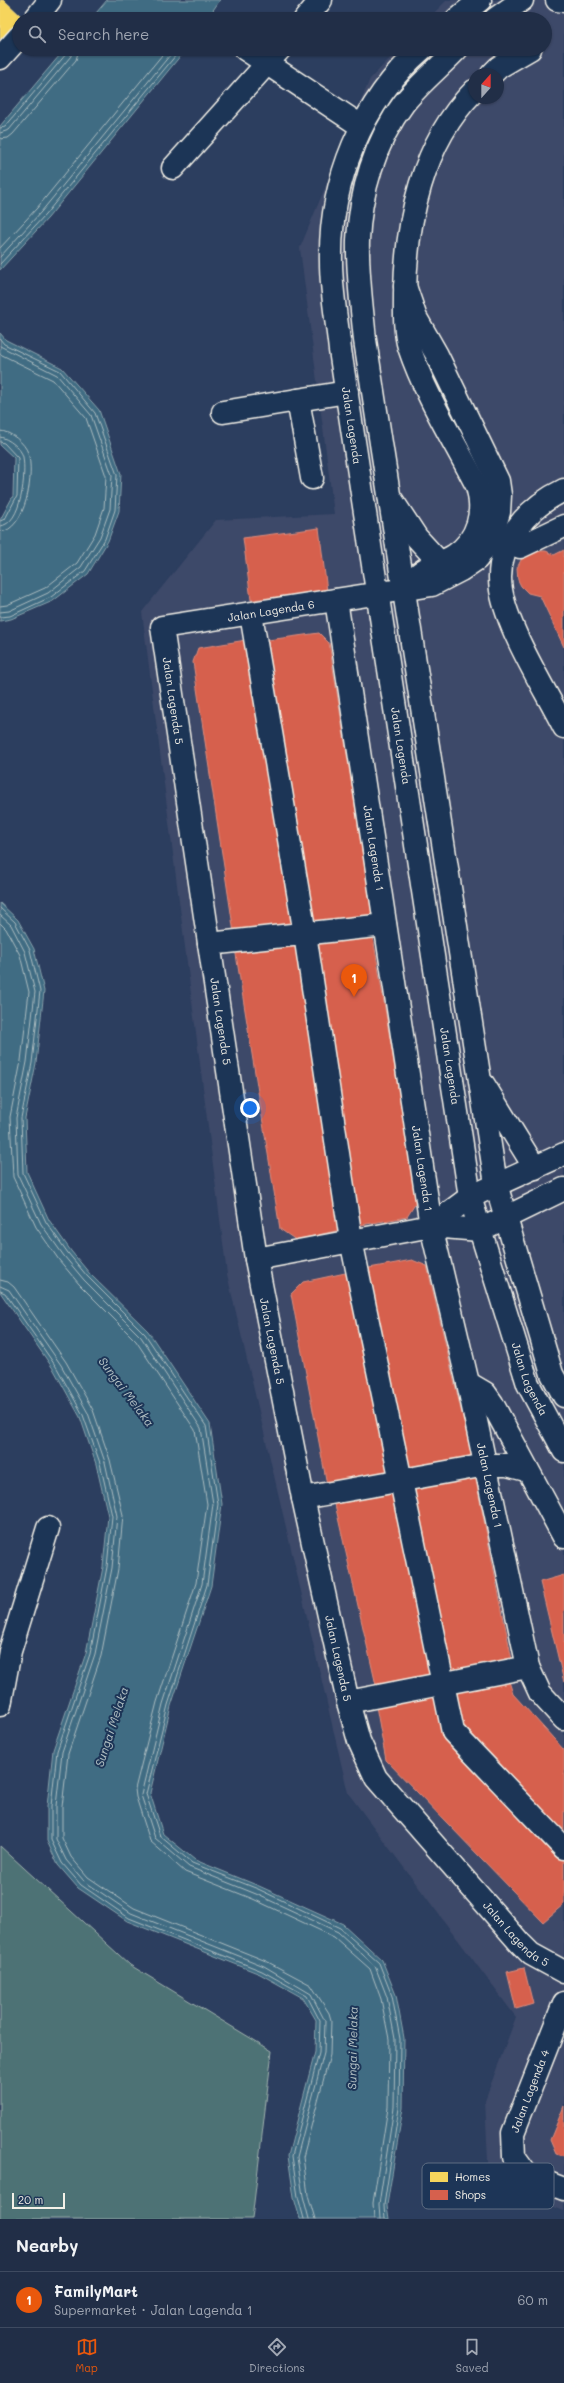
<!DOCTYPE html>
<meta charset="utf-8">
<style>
:root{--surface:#212e47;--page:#2d3a52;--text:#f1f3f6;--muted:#a2a8b4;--line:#3e4a60;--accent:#ea580c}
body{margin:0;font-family:Mali,sans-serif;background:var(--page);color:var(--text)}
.compass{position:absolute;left:468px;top:68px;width:36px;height:36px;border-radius:50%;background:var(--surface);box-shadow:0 1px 3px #0004;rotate:21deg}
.scale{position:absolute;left:12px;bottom:10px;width:53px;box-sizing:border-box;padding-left:4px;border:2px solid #f4f1e8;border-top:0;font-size:11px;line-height:14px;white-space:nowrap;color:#f4f1e8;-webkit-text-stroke:3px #1d3557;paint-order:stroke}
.you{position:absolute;left:250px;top:1108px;width:14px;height:14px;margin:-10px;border:3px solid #fff;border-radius:50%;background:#1a73e8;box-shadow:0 0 0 6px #1a73e833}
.badge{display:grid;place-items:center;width:26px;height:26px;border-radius:50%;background:var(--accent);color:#fff;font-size:13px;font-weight:700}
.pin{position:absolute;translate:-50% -33px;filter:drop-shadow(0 1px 2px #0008)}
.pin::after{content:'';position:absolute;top:21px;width:14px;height:12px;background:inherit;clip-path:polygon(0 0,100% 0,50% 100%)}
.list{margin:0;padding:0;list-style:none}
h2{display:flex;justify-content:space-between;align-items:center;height:52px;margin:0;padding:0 16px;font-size:17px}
h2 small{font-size:13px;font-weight:400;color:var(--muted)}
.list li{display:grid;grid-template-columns:26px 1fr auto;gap:12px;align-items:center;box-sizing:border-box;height:56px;padding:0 16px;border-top:1px solid var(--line)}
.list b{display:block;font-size:15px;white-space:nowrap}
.list p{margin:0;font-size:13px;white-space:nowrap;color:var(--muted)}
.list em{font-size:13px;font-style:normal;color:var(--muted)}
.icon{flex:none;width:22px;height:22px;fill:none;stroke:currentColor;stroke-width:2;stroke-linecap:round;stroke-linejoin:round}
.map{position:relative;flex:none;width:564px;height:2219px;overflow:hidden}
.search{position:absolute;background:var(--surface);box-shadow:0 1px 3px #0004;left:12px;right:12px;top:12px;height:44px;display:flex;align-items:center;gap:10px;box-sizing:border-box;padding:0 14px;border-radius:22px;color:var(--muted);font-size:15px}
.sheet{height:108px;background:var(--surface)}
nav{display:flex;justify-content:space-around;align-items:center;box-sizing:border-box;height:56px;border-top:1px solid var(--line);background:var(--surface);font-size:11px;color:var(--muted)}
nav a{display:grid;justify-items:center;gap:2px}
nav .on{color:var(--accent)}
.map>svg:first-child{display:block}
</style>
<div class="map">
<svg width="564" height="2219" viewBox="0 0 564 2219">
<rect width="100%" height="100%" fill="#2c3e5f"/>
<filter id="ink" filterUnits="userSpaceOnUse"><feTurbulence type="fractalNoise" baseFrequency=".025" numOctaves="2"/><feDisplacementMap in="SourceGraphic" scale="8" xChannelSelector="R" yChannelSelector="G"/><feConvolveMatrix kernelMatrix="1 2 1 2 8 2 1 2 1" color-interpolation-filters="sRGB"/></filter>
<g filter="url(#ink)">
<path fill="#3e4969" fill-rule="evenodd" d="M447 0H564V2211L489 2181 485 2100 516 2017 348 1793 227 1274 142 612 216 520 334 514 300 248 370 79 399 49H545V19H428ZM474 74H498V98H474Z"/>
<path fill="#4d7274" stroke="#a0b2ae" d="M0 1846 130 1965 272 2051 252 2219H0Z"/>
<path fill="#406c83" stroke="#88a1ab" d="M107 0H220L207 19H91Z
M65 49H186L48 218 0 270V126Z
M0 333 6 340 62 368 99 410 121 474 119 511 108 541 88 574 53 601 11 619 0 621V520L13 496 14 458 0 445Z
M0 903 18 920 34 949 44 991 36 1063 25 1118 27 1172 49 1220 71 1251 90 1274 148 1331 210 1424 222 1504 211 1586 171 1706 150 1793 163 1834 195 1860 259 1886 343 1924 382 1960 396 1995 404 2038 403 2108 387 2205 389 2219H300L294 2198 288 2156 315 2052 316 2020 303 1998 260 1974 127 1921 78 1888 58 1865 47 1841V1806L53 1750 86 1653 103 1567 108 1516 96 1464 80 1417 54 1370 0 1292Z"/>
<path fill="#f6d55c" stroke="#f5dd86" d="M0 0H4L24 19H19V32L0 52Z"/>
<path fill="#d6604d" stroke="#df8c7c" d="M319 528 327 591 251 600 243 538Z
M564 550V647L540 596 528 593 521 586 518 580 517 568 522 558 534 551H546L554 555Z
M319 633 329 643 373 918 307 929 268 640Z
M252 639 299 927 234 933 193 662 198 648Z
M372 931 417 1201 407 1217 355 1226 314 939Z
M300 940 344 1229 296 1240 280 1229 235 948Z
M412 1260 427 1266 473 1461 407 1474 364 1269Z
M350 1272 394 1476 328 1490 291 1294 303 1282Z
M474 1471 513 1665 450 1677 411 1484Z
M398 1486 442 1680 378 1694 334 1500Z
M564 1575V1682L540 1582Z
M508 1678 513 1694 564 1750V1838L457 1731 448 1686Z
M438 1688 447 1731 564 1854V1904L543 1922 386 1760 375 1701Z
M524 1968 533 2004 516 2009 507 1972Z
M564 2106V2156L556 2154 550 2140Z"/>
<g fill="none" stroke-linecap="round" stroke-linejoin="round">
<path stroke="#acbcc0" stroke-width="1" d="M0 128 5 127 67 53 68 49
M0 133 9 130 71 56 73 49
M0 139 8 138 13 134 76 60 79 49
M0 248 37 208 167 49
M0 257 41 212 175 49
M0 264 45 215 181 49
M0 339 4 344 60 371 95 413 117 475 115 510 105 539 85 571 51 597 10 616 0 617
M0 346 57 375 91 415 112 475 110 509 100 537 81 567 48 593 9 611 0 612
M0 354 53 380 86 418 106 476 104 508 95 534 77 563 45 588 7 605 0 606
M0 431C10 431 25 443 28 453 35 472 26 531 0 532
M0 437C8 438 22 449 23 457 26 473 22 525 0 526
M0 442 4 443 18 458 17 496 5 519 0 521
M0 908 15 922 30 950 40 991 32 1063 21 1118 23 1173 46 1222 68 1253 87 1276 145 1334 206 1426 218 1504 207 1585 168 1705 146 1794 160 1836 192 1863 258 1889 340 1928 379 1963 392 1996 400 2039 399 2108 384 2205 385 2219
M0 915 11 925 25 952 35 992 27 1062 16 1118 18 1175 41 1224 64 1256 84 1280 141 1337 201 1428 213 1504 202 1584 163 1704 141 1795 155 1838 189 1867 256 1894 338 1932 375 1966 387 1997 395 2039 394 2107 379 2204 380 2219
M0 923 6 929 20 955 29 992 21 1061 10 1117 13 1177 36 1227 59 1260 79 1284 136 1341 195 1430 207 1504 196 1583 157 1702 135 1789 136 1797 150 1841 185 1872 253 1899 334 1937 370 1969 381 1999 389 2039 388 2107 373 2203 374 2219
M0 1280 8 1282 14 1287 66 1362 93 1410 110 1460 123 1515 118 1569 101 1656 68 1754 62 1807V1838L71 1857 88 1877 134 1908 266 1961 311 1985 329 2013 331 2020 330 2055 303 2157 308 2195 315 2219
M0 1286 9 1290 61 1365 88 1413 105 1462 117 1516 112 1568 95 1654 62 1752 56 1806V1839L66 1860 84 1881 131 1913 264 1966 311 1994 325 2021 324 2053 297 2157 303 2196 309 2219
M0 1291 5 1293 57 1368 83 1415 100 1463 112 1516 107 1567 90 1654 57 1751 51 1806V1840L62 1863 81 1885 129 1918 262 1971 307 1996 320 2021 319 2053 292 2156 298 2197 304 2219"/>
<defs>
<g id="minor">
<path d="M557 0 564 1"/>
<path d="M35 19 50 0"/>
<path d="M305 19 321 0"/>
<path d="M457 19 480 0"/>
<path d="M495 19 522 0"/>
<path d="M245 49 361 126"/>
<path id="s1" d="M422 49C362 101 329 183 331 262 331 291 337 321 340 350L470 1197 528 1384 564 1451"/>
<path d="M457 49C440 67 419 84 404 103 375 141 360 193 358 240 357 273 362 308 365 340L496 1184 552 1374 564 1396"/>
<path d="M0 58 19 37"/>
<path d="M492 74 499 67 530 49"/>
<path d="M173 168 280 49"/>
<path id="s2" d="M405 286 416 318 437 355 498 481 500 495 499 512 491 538 477 559 461 570 432 585 162 627 256 1259 303 1498 348 1702 359 1741 376 1778 520 1943 531 1954 564 1972"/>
<path d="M298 400 312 478"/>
<path d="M223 412 347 392"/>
<path d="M564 490C526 508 494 545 501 590 508 631 545 689 564 727"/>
<path d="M392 500 417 538 440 563"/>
<path d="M507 541 520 547 564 526"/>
<path d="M402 588C410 582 418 573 427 568 436 564 446 561 455 555 478 539 485 512 477 486 454 441 425 395 409 347 404 330 405 311 405 293 406 222 422 143 474 91"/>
<path id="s3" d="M336 600 431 1226 468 1383 528 1667 540 1693 564 1719"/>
<path d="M251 614 305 934 351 1240 453 1732 564 1848"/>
<path d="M209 944 385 925"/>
<path d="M484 1085 535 1168"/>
<path d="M431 1226 470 1197 564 1154"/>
<path d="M256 1259 431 1226 480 1230 564 1189"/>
<path d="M468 1383 485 1393 492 1403 564 1537"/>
<path d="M303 1498 486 1465H507L526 1470"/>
<path d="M348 1702 528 1667"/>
<path d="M0 1705 10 1651 48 1528"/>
<path d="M564 2003 513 2133 514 2157 527 2175 564 2189"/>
</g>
</defs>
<use href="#minor" stroke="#f4f1e8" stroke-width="25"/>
<use href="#minor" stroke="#1d3557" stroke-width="22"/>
</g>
</g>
<g text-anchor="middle" stroke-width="4" stroke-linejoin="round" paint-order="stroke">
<g font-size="11" fill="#f4f1e8" stroke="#1d3557">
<text dy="4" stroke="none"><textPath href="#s1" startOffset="404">Jalan Lagenda</textPath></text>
<text transform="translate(271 611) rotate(-9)" y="4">Jalan Lagenda 6</text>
<text dy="4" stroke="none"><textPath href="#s2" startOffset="700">Jalan Lagenda 5</textPath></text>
<text dy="4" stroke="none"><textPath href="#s1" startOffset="728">Jalan Lagenda</textPath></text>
<text dy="4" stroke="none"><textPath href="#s3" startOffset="251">Jalan Lagenda 1</textPath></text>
<text dy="4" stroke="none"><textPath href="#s2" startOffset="1024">Jalan Lagenda 5</textPath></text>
<text dy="4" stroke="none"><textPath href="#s1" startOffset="1052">Jalan Lagenda</textPath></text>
<text dy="4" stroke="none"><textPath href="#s3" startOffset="575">Jalan Lagenda 1</textPath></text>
<text dy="4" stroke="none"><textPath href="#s2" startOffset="1348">Jalan Lagenda 5</textPath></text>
<text dy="4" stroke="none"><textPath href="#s1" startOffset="1376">Jalan Lagenda</textPath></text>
<text dy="4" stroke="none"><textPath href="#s3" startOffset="899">Jalan Lagenda 1</textPath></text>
<text dy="4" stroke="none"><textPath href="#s2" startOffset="1672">Jalan Lagenda 5</textPath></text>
<text dy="4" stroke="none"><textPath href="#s2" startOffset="2008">Jalan Lagenda 5</textPath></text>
<text transform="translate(530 2091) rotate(-69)" y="4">Jalan Lagenda 4</text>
</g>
<g font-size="12" font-style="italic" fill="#b5c2c5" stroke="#1d3557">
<text transform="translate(126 1392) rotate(53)" y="4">Sungai Melaka</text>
<text transform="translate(112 1727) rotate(-72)" y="4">Sungai Melaka</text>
<text transform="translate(353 2048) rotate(-89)" y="4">Sungai Melaka</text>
</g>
</g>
<rect x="422" y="2163" width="132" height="46" rx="6" fill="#1d3557" stroke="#5e6d82" stroke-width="1"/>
<rect x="430" y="2172" width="18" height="10" fill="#f6d55c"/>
<rect x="430" y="2190" width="18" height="10" fill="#d6604d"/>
<g font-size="11" fill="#f4f1e8">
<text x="455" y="2181">Homes</text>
<text x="455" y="2199">Shops</text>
</g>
</svg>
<svg class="compass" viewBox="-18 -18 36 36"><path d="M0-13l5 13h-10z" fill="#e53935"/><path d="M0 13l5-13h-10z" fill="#a2a8b4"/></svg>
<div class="scale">20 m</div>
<div class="you"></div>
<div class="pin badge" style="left:354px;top:997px">1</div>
<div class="search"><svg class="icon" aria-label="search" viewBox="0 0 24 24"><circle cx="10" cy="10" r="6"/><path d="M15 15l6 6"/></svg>Search here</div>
</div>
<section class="sheet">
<h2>Nearby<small></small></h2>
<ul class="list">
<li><span class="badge">1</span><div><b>FamilyMart</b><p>Supermarket · Jalan Lagenda 1</p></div><em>60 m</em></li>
</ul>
</section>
<nav>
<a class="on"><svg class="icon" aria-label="map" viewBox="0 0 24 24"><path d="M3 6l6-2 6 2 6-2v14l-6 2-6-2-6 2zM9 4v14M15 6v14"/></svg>Map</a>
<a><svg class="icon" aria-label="directions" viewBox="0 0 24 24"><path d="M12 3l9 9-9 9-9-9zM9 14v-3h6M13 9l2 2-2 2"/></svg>Directions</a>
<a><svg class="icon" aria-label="saved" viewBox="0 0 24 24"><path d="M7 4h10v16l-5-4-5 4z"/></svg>Saved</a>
</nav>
